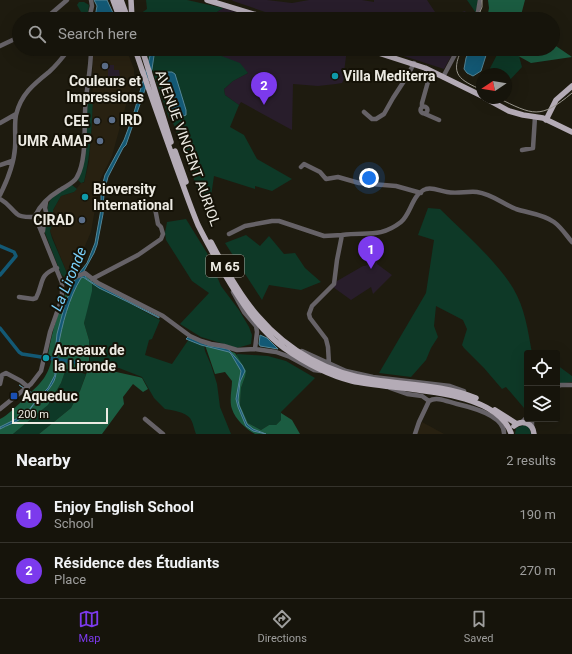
<!DOCTYPE html>
<meta charset="utf-8">
<style>
:root{--surface:#16140b;--page:#232119;--text:#f1f3f6;--muted:#9e9e9d;--line:#35332c;--accent:#7c3aed}
body{margin:0;font-family:Roboto,sans-serif;background:var(--page);color:var(--text)}
.controls{position:absolute;right:12px;bottom:12px;display:grid;overflow:hidden;border-radius:4px;box-shadow:0 4px 16px #0002}
.controls button{width:36px;height:36px;display:grid;place-items:center;padding:0;border:0;border-bottom:1px solid var(--line);background:var(--surface);color:var(--text);font:20px sans-serif}
.compass{position:absolute;left:476px;top:68px;width:36px;height:36px;border-radius:50%;background:var(--surface);box-shadow:0 4px 16px #0002;rotate:258deg}
.scale{position:absolute;left:12px;bottom:10px;width:96px;box-sizing:border-box;padding-left:4px;border:2px solid #edebe3;border-top:0;font-size:11px;line-height:14px;white-space:nowrap;color:#edebe3;-webkit-text-stroke:3px #151207;paint-order:stroke}
.you{position:absolute;left:369px;top:178px;width:14px;height:14px;margin:-10px;border:3px solid #fff;border-radius:50%;background:#1a73e8;box-shadow:0 0 0 6px #1a73e833}
.badge{display:grid;place-items:center;width:26px;height:26px;border-radius:50%;background:var(--accent);color:#fff;font-size:13px;font-weight:700}
.pin{position:absolute;translate:-50% -33px;filter:drop-shadow(0 1px 2px #0008)}
.pin::after{content:'';position:absolute;top:21px;width:14px;height:12px;background:inherit;clip-path:polygon(0 0,100% 0,50% 100%)}
.list{margin:0;padding:0;list-style:none}
h2{display:flex;justify-content:space-between;align-items:center;height:52px;margin:0;padding:0 16px;font-size:17px}
h2 small{font-size:13px;font-weight:400;color:var(--muted)}
.list li{display:grid;grid-template-columns:26px 1fr auto;gap:12px;align-items:center;box-sizing:border-box;height:56px;padding:0 16px;border-top:1px solid var(--line)}
.list b{display:block;font-size:15px;white-space:nowrap}
.list p{margin:0;font-size:13px;white-space:nowrap;color:var(--muted)}
.list em{font-size:13px;font-style:normal;color:var(--muted)}
.icon{flex:none;width:22px;height:22px;fill:none;stroke:currentColor;stroke-width:2;stroke-linecap:round;stroke-linejoin:round}
.map{position:relative;flex:none;width:572px;height:434px;overflow:hidden}
.search{position:absolute;background:var(--surface);box-shadow:0 4px 16px #0002;left:12px;right:12px;top:12px;height:44px;display:flex;align-items:center;gap:10px;box-sizing:border-box;padding:0 14px;border-radius:22px;color:var(--muted);font-size:15px}
.sheet{height:164px;background:var(--surface)}
nav{display:flex;justify-content:space-around;align-items:center;box-sizing:border-box;height:56px;border-top:1px solid var(--line);background:var(--surface);font-size:11px;color:var(--muted)}
nav a{display:grid;justify-items:center;gap:2px}
nav .on{color:var(--accent)}
.map>svg:first-child{display:block}
</style>
<div class="map">
<svg width="572" height="434" viewBox="0 0 572 434">
<rect width="100%" height="100%" fill="#1e1b0f"/>
<path fill="#282111" d="M93 49H126L134 69V76L112 156 100 180 91 232 74 271V276L67 273 50 231 53 222V210L61 196 74 192 81 183H84L89 162 92 125Z
M422 422 444 434H417Z"/>
<path fill="#281d2b" d="M232 0H267L292 3 309 0H362L374 2V0H427L437 15 443 18 465 11 470 19H286L233 1Z
M223 8 259 19H201L217 12Z
M194 49H347L344 72 347 73 342 83 336 84 318 86 293 84 292 130 241 102 239 105 225 95 224 89 233 81 248 73 220 55 204 56Z
M382 49H455L444 69Z
M108 65H114V70H119L120 77H116L115 80H113L112 78H108Z
M368 236 380 259 377 262V264L392 275 373 294 371 287 351 300 333 287 337 281 363 266H365L375 261 376 255 366 237Z"/>
<path fill="#0e3927" d="M146 0H187L223 8 217 12 201 19H136L137 16 147 9Z
M467 0H478L476 13Z
M79 2H84L89 5 87 19H85L77 5Z
M145 49H194L204 56 219 55 240 63 248 73 233 81 224 89 225 95 239 105 230 127 244 135 257 159 292 179 272 191 255 186V189L214 176 208 217 172 120 169 118Z
M500 49H508L511 52 519 56 522 67 506 84V74H487Z
M88 95H93C92 125 91 153 84 182L81 183 78 180 84 162Z
M72 185 77 189 74 192 61 196 53 210V215L48 213C45 197 61 192 72 185Z
M428 208 440 209C464 233 495 259 513 288 525 308 528 331 532 353H527V405L524 408 506 387 502 389 484 368 464 348 462 345 467 329 463 320 436 306 434 326 438 337 431 348 426 360 411 377 379 373 426 293 434 240 418 235Z
M186 219 207 253 221 286 239 310 249 327 252 335 251 344 237 348 201 337 180 324 209 293 192 281 166 240 165 233 167 222Z
M49 220 53 222 50 231 52 238 67 273 74 276 66 279 61 274 45 233V224Z
M246 235 260 246 269 236 284 254 295 253 305 268 321 282 301 290 269 285 262 300 225 243Z
M91 282 160 320 152 339 149 340 145 355 172 364 189 339 204 344 205 351 211 365 217 384 220 407 231 434H196C194 429 193 422 190 418 185 412 172 410 165 409L154 398 142 377 119 368 90 363 89 340 84 323Z
M237 354 268 356 286 361 315 378 281 412V420L276 425H269L261 430 248 423 240 405 241 388 245 377 236 357Z
M557 365 572 376V382L557 384Z
M66 369 86 374 80 391 71 408 39 434H13L48 405 61 383Z
M524 425 529 427 531 434H515L516 428Z"/>
<path fill="#1b5c41" d="M488 0H525L520 19H487L489 8Z
M553 44 572 57 531 63 511 52 508 49H553Z
M84 274 92 280V291L84 323 89 340V366L139 377 142 378 148 389 143 392 133 384 123 397 124 404 102 434H39L71 408 80 391 87 372H81L66 369 61 383 48 405 13 434H0V419C8 415 13 409 20 403 35 387 48 381 52 357L48 355C52 330 61 302 72 279Z
M205 345 230 351 235 353 242 364 246 371 245 377 241 388 240 405 248 423 261 430 269 425H276L281 420V413L292 420 300 434H255C246 429 235 419 232 409 229 401 232 389 232 381L225 372 215 374Z"/>
<path fill="#135975" stroke="#548596" d="M94 0H107L113 13 112 16 95 17 97 6Z
M152 49H155L152 69 126 145 123 148 108 177 104 192 103 214 97 245 94 253 84 271C84 279 90 281 96 284L159 317V318L128 302 99 288 83 277 81 278C69 298 62 324 58 348 56 358 58 372 54 381 49 391 41 397 34 404 30 409 27 415 22 418 15 423 7 425 0 429V427L26 414 38 398 19 385 39 397 48 388 55 375 54 363 57 334 65 304 76 277 87 263 95 243 101 209V190L105 175 124 140 133 116Z
M470 49H488L481 71 473 76 467 73 464 69 466 58Z
M165 72H172L175 74 186 110V115L176 119 172 117 160 79 161 75Z
M260 335 267 338 278 349 260 346 259 344Z
M188 337 210 346 228 349 242 365 245 371 240 382 238 400 239 405 247 424 253 429 266 434 253 431 246 426 238 407 236 399 241 371 231 354 229 352 201 345 186 339Z"/>
<g fill="none" stroke-linecap="round" stroke-linejoin="round">
<path stroke="#135975" stroke-width="3.5" d="M0 246 14 252 16 256 0 275
M0 328 19 352 22 354 106 367"/>
<path stroke="#666267" stroke-width="4.5" d="M45 19 67 0
M89 19 92 6 91 0
M475 19 478 12 480 0
M0 46 19 37
M443 77 458 49
M420.5 110a3.5 3.5 0 1 1 7 0a3.5 3.5 0 1 1-7 0Z
M422 107V103L431 71
M364 112 372 119H376L384 114 393 98 408 75 414 63
M423 113 439 120
M0 123 16 114
M522 150 533 148 535 117
M0 165 12 161
M301 167 304 164 320 172 326 179 338 177 359 183 396 186 421 193
M0 195C7 181 14 163 15 148 16 137 14 125 16 115 21 94 34 84 49 72 57 65 63 57 69 49
M0 199C9 204 10 208 17 214 21 218 30 217 36 217
M43 231 44 221 47 216 45 208 46 202
M229 234 245 226 272 221H279L324 236 342 235
M92 279 138 255 161 239 163 234 161 227 158 224 154 203
M62 283 85 273 98 283 163 316 190 336 201 341 211 344 224 346 237 350 255 349 276 352 290 357 314 370 321 371
M233 292 244 312 256 326 257 332 255 349
M19 297 33 299 36 298C44 283 38 275 57 268
M302 351 346 371 373 377 450 386 464 391
M329 364 328 347 326 339 310 318 309 314 312 306 334 284 337 260 342 235C365 231 379 239 401 222 411 214 412 194 426 189 433 187 440 191 447 192 457 194 467 191 477 192 492 194 503 204 516 209 528 213 543 214 554 222 561 227 566 235 572 242
M0 384 2 375 6 373 21 381 28 387
M557 386 561 385H572
M390 388 407 394 422 396 429 401
M429 401C437 396 448 402 457 404 470 407 505 415 504 434
M0 409 31 384 41 371 50 332 62 298V283L35 216C40 205 50 196 60 190 66 186 74 183 77 177 88 158 83 120 86 98 88 81 91 66 91 49
M145 419 163 434
M532 419V427
M522 422 527 417
M415 434 419 422 429 401"/>
<path stroke="#b4abb6" stroke-width="5.5" d="M113 0 120 19
M117 0 124 19
M121 0 128 19
M131 0 132 19
M207 0 270 19
M135 49C148 88 162 127 176 166 183 185 190 206 198 225 206 241 215 257 224 273 240 300 258 329 284 348 304 362 328 375 352 381 393 391 494 386 511 433
M142 49 171 142
M366 49 425 68 482 96
M485 98 509 111 523 115 543 118 572 132
M546 120 556 100 572 86
M175 151 186 182
M211 242C223 265 241 297 258 316 288 351 329 374 375 380 408 385 444 385 476 398
M495 410 517 424
M514 426C522 419 533 423 534 434"/>
<path stroke="#9a978e" stroke-width="1" d="M477 19 482 7V0
M462 49C449 75 460 80 482 90
M498 98C533 115 540 120 572 93"/>
</g>
<g fill="#5c6f8a" stroke="#151207" stroke-width="1.5">
<circle cx="105" cy="66" r="4"/>
<circle cx="112" cy="120" r="4"/>
<circle cx="97" cy="121" r="4"/>
<circle cx="100" cy="141" r="4"/>
<circle cx="82" cy="220" r="4"/>
</g>
<g fill="#0f9aa8" stroke="#151207" stroke-width="1.5">
<circle cx="335" cy="76" r="4"/>
<circle cx="85" cy="197" r="4"/>
<circle cx="46" cy="358" r="4"/>
</g>
<rect fill="#1a4fb4" stroke="#151207" stroke-width="1.5" x="10" y="392" width="8" height="8" rx="2"/>
<g text-anchor="middle" stroke-width="4" stroke-linejoin="round" paint-order="stroke">
<rect fill="#151207" stroke="#acaaa1" stroke-width="1" x="206" y="255" width="38" height="22" rx="3"/>
<g font-size="13" font-weight="bold" fill="#edebe3">
<text x="225" y="271">M 65</text>
</g>
<g font-size="14" font-weight="bold" fill="#edebe3" stroke="#151207" text-anchor="start">
<text x="343" y="81">Villa Mediterra</text>
<text x="105" y="86" text-anchor="middle">Couleurs et<tspan x="105" dy="16">Impressions</tspan></text>
<text x="120" y="125">IRD</text>
<text x="89" y="126" text-anchor="end">CEE</text>
<text x="92" y="146" text-anchor="end">UMR AMAP</text>
<text x="93" y="194">Bioversity<tspan x="93" dy="16">International</tspan></text>
<text x="74" y="225" text-anchor="end">CIRAD</text>
<text x="54" y="355">Arceaux de<tspan x="54" dy="16">la Lironde</tspan></text>
<text x="22" y="401">Aqueduc</text>
</g>
<g font-size="14" fill="#edebe3" stroke="#151207">
<text transform="translate(188 148) rotate(70)" y="5">AVENUE VINCENT AURIOL</text>
</g>
<g font-size="15" font-style="italic" fill="#79d0fb" stroke="#151207">
<text transform="translate(69 279) rotate(-67)" y="5">La Lironde</text>
</g>
</g>
</svg>
<div class="controls">
<button><svg class="icon" aria-label="locate" viewBox="0 0 24 24"><circle cx="12" cy="12" r="6"/><path d="M12 2v4M12 18v4M2 12h4M18 12h4"/></svg></button>
<button><svg class="icon" aria-label="layers" viewBox="0 0 24 24"><path d="M12 4l9 5-9 5-9-5zM3 14l9 5 9-5"/></svg></button>
</div>
<svg class="compass" viewBox="-18 -18 36 36"><path d="M0-13l5 13h-10z" fill="#e53935"/><path d="M0 13l5-13h-10z" fill="#9e9e9d"/></svg>
<div class="scale">200 m</div>
<div class="you"></div>
<div class="pin badge" style="left:371px;top:269px">1</div>
<div class="pin badge" style="left:264px;top:105px">2</div>
<div class="search"><svg class="icon" aria-label="search" viewBox="0 0 24 24"><circle cx="10" cy="10" r="6"/><path d="M15 15l6 6"/></svg>Search here</div>
</div>
<section class="sheet">
<h2>Nearby<small>2 results</small></h2>
<ul class="list">
<li><span class="badge">1</span><div><b>Enjoy English School</b><p>School</p></div><em>190 m</em></li>
<li><span class="badge">2</span><div><b>Résidence des Étudiants</b><p>Place</p></div><em>270 m</em></li>
</ul>
</section>
<nav>
<a class="on"><svg class="icon" aria-label="map" viewBox="0 0 24 24"><path d="M3 6l6-2 6 2 6-2v14l-6 2-6-2-6 2zM9 4v14M15 6v14"/></svg>Map</a>
<a><svg class="icon" aria-label="directions" viewBox="0 0 24 24"><path d="M12 3l9 9-9 9-9-9zM9 14v-3h6M13 9l2 2-2 2"/></svg>Directions</a>
<a><svg class="icon" aria-label="saved" viewBox="0 0 24 24"><path d="M7 4h10v16l-5-4-5 4z"/></svg>Saved</a>
</nav>
